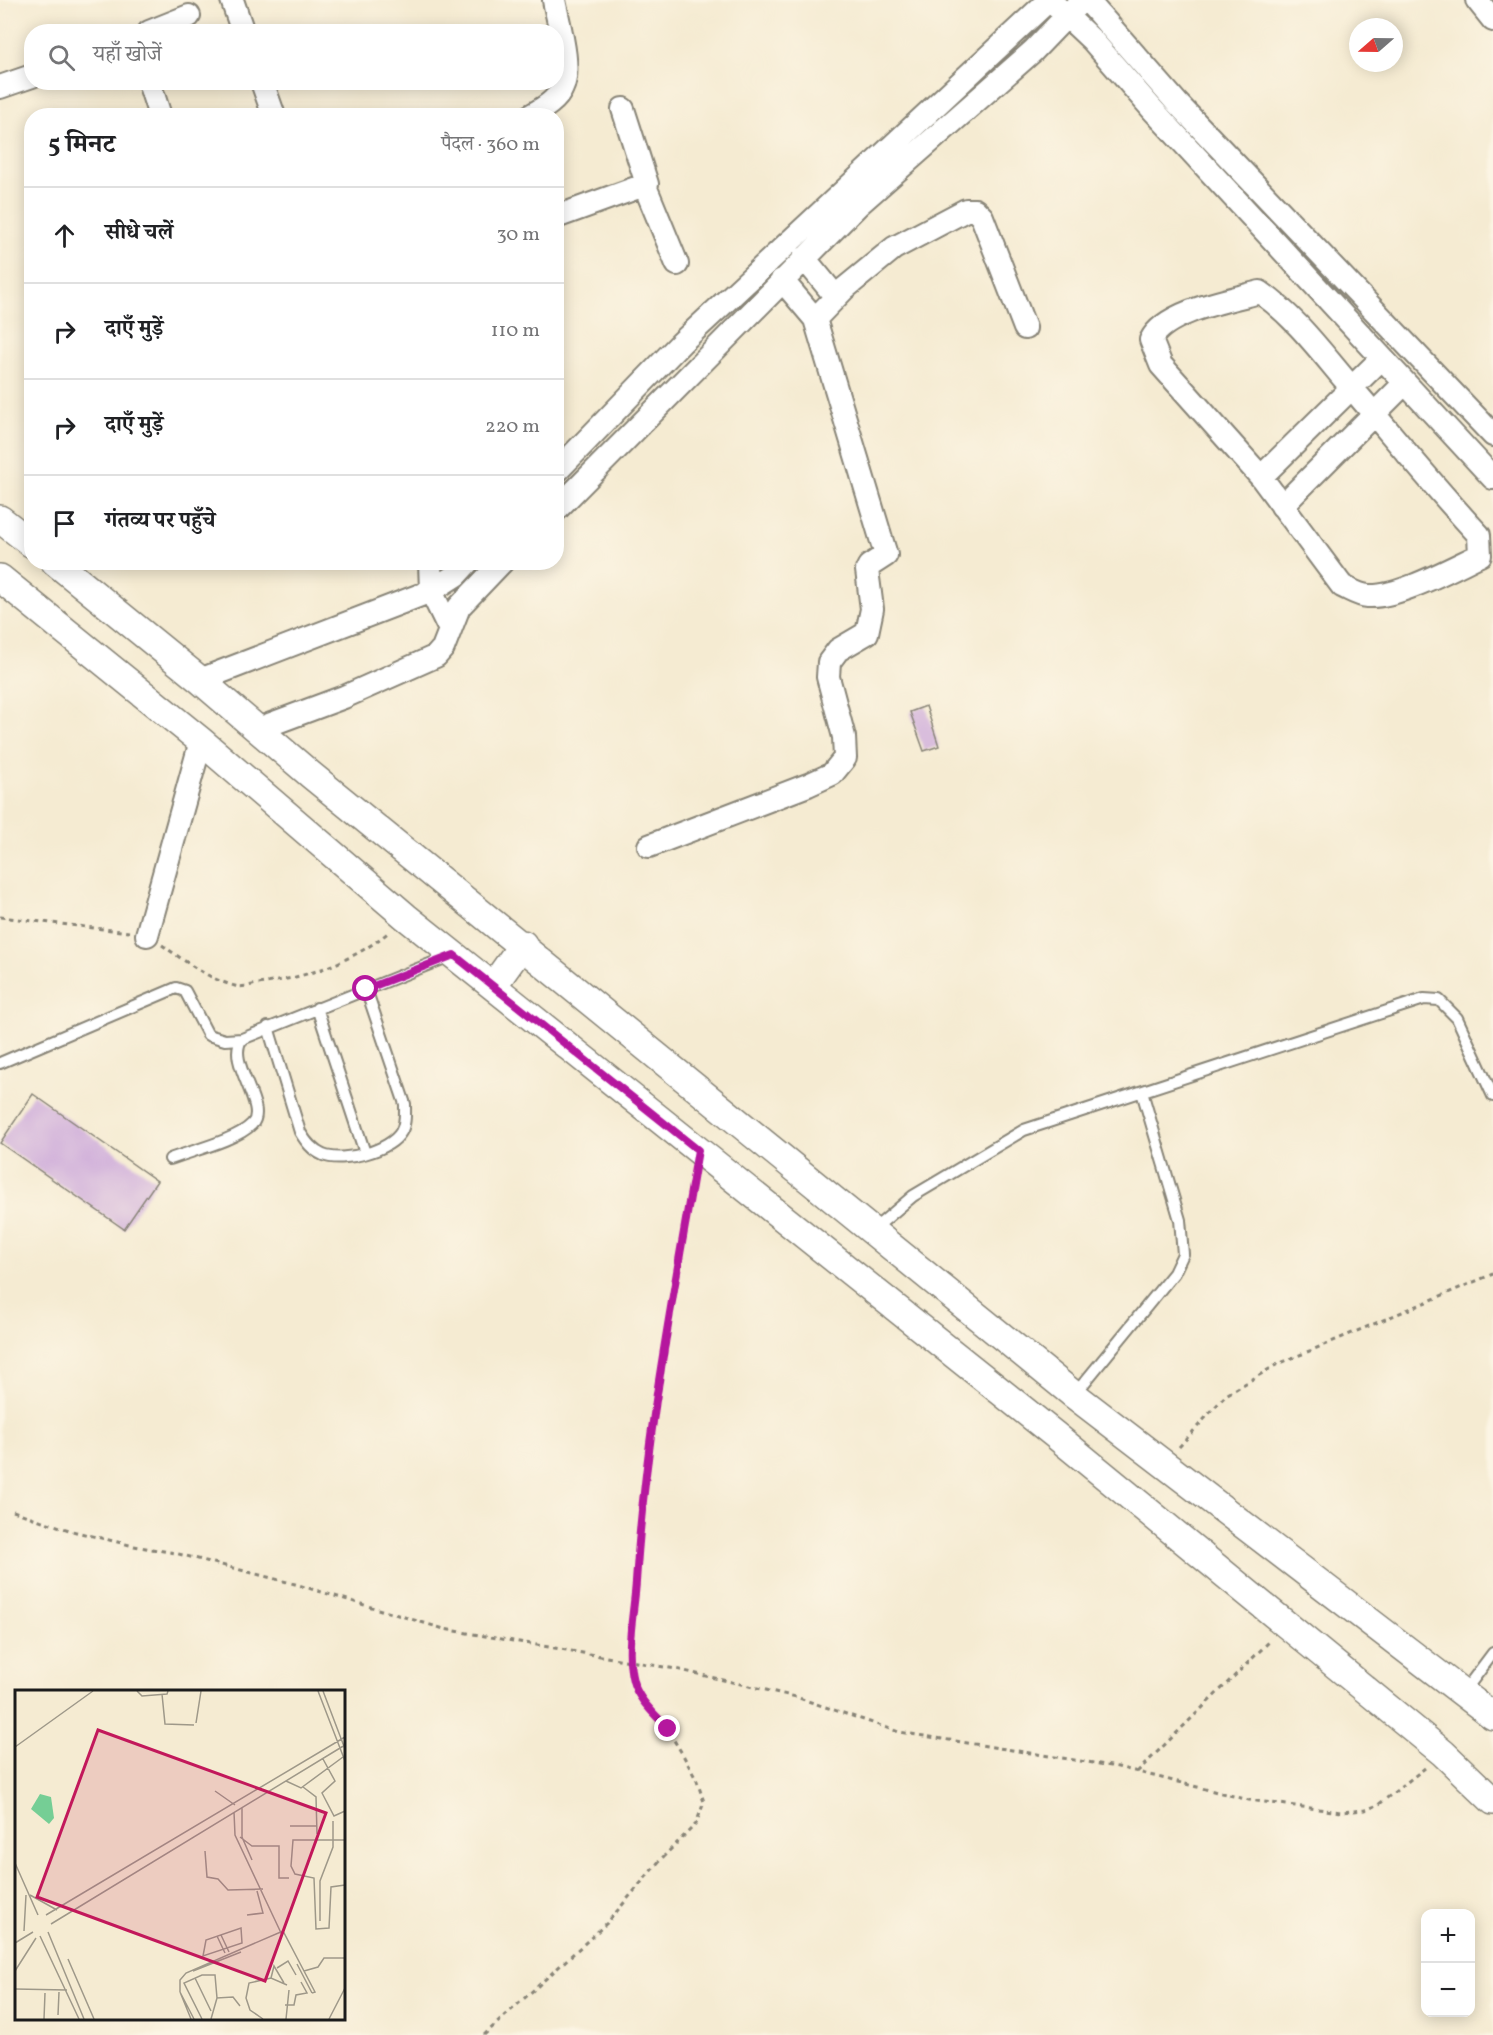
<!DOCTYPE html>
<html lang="hi">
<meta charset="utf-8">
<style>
:root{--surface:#fff;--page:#f2f2f2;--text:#202124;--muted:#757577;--line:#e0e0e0}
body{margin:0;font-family:Vollkorn,"Noto Serif Devanagari",serif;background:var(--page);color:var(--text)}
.controls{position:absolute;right:18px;bottom:18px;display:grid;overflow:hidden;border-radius:12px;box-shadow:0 3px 15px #0003}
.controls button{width:54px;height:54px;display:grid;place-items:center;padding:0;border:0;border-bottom:2px solid var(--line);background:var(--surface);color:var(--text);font:30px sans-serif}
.compass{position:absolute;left:1349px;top:18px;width:54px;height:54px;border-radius:50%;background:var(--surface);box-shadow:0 3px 15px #0003;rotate:250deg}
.stop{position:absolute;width:18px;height:18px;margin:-14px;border:4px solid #b5179e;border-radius:50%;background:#fff}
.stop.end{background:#b5179e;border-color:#fff;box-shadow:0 2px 6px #0008}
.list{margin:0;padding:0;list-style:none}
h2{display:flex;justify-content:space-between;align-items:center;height:78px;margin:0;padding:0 24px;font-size:26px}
h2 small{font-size:20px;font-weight:400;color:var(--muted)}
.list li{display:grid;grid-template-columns:39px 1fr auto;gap:18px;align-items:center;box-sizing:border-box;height:96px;padding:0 24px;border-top:2px solid var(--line)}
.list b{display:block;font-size:22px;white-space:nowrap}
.list em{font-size:20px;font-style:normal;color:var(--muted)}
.icon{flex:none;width:33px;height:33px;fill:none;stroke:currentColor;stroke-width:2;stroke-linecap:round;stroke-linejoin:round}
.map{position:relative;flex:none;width:1493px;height:2035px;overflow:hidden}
.search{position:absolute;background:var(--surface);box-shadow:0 3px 15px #0003;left:24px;top:24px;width:540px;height:66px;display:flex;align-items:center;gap:15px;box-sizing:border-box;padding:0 21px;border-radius:24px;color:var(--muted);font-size:22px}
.panel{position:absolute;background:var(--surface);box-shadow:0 3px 15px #0003;left:24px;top:108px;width:540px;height:462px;border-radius:24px}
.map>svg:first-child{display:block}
</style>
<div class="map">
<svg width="1493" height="2035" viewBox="0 0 1493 2035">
<rect width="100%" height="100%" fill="#fcf5e5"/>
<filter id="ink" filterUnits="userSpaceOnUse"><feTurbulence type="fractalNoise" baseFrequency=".0167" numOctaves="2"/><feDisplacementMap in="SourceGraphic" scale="12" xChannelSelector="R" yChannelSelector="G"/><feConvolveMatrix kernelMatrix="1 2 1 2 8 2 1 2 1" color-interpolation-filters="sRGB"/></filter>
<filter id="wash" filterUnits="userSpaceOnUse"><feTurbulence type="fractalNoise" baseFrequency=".008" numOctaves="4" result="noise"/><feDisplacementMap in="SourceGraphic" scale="24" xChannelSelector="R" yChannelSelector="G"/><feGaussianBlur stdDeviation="1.35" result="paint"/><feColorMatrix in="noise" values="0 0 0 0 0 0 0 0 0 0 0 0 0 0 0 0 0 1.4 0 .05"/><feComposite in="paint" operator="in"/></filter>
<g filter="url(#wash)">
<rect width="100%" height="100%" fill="#f5ebd2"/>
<g id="blocks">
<path fill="#cfadda" d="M926 706 939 746 924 751 910 712Z
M33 1094 157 1181 124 1229 0 1143Z"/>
</g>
</g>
<g filter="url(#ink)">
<use href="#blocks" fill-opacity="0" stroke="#888477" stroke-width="1.5"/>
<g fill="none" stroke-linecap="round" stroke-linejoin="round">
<defs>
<path id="service" d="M317 1008 365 1153
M268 1027 300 1132C306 1142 312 1150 323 1155 343 1163 390 1151 401 1132 406 1124 405 1113 405 1104L366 989
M0 1063 176 988 185 991 208 1035 225 1040 242 1039
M170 1159C191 1151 237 1140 252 1124 269 1107 225 1061 242 1039L450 956
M873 1230 913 1196 1024 1130 1424 999 1439 1000 1457 1018 1493 1096
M1075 1394 1174 1273 1183 1254 1180 1220 1142 1092
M1463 1693 1493 1653"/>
<path id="minor" d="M232 0 243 32
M1087 0 1177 103 1493 435
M1477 0 1493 20
M1056 6 1092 40 1153 110 1493 478
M149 32 189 16
M149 82 160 116
M262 82 274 116
M0 87 32 76
M530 116C542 109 557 101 562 88 572 68 558 22 554 0
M645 186 677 264
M556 217 647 184 623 109
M804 258 836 297
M1260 292C1294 316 1318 348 1345 380 1390 432 1432 485 1479 535L1480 555C1452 568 1398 598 1368 596 1358 595 1351 590 1342 586L1261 477 1161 365 1151 340C1165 311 1230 300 1260 292Z
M815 319 844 289 894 248 966 210H975L982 217 1025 328
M556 472 681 343 1049 0
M1261 477 1382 358
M1282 506 1405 383
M556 510 858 205 1033 51 1082 0
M430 562 431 591 450 630
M200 680 431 591 456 575 468 562
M258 729 344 697 436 656 443 648 459 607 502 562
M649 846 808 785 832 774 845 758 844 737 828 677 829 662 838 650 867 633 872 609 867 570 869 566 886 555 815 319 782 280
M147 935 201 741"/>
<path id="tertiary" d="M0 519 32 544
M55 562 200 680 311 775 1074 1395 1493 1716
M0 578 201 741 406 917 1055 1435 1443 1753 1493 1801
M493 986 523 944"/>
</defs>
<use href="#service" stroke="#888477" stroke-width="14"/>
<use href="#minor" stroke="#888477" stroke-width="26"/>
<use href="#tertiary" stroke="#888477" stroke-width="30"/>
<path stroke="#888477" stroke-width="3" stroke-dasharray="4.5 4.5" stroke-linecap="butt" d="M0 917 129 932
M162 945C185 961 208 979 235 986 242 988 251 985 258 984 305 978 353 962 390 931
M1179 1447 1226 1395 1276 1365 1493 1274
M13 1511 72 1531 134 1546 175 1553 295 1584 444 1629 676 1669 796 1697 899 1732 1118 1767 1249 1800 1341 1812 1365 1810 1378 1805 1425 1768
M1137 1772 1270 1641
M484 2035 607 1923 661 1859 696 1824 704 1802 697 1781 683 1755 667 1729 645 1703 634 1685 630 1663 638 1540 653 1430 694 1174"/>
<use href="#service" stroke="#fff" stroke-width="10"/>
<use href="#minor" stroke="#fff" stroke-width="22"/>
<use href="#tertiary" stroke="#fff" stroke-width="27"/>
</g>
</g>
<g fill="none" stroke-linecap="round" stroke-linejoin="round" filter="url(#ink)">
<path stroke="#b5179e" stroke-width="8" d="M366 989 454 955 698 1150C674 1293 645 1437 636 1582 634 1613 625 1651 633 1681 638 1700 656 1715 668 1729"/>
</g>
<g transform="translate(15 1690)">
<rect width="330" height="330" fill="#f5ebd2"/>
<path d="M25 104 36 107 39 128 34 134 16 119Z" fill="#75ce95"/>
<path fill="none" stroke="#9e9889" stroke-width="1.5" d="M122 1 127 6 152 4 153 1M303 1 330 71M308 1 330 59M147 4 150 34 179 35M181 33 186 1M0 57 78 1M308 69 320 91 307 103 319 126 330 121M271 91 286 98 328 67M288 97 301 107 302 144M200 101 220 115M227 118V147L237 170M219 122 220 145 267 245M275 136H302M225 147 237 156H264V188H274M330 150H278L276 176 280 184 299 188 301 239 314 238 316 197 330 195M190 161 192 187 203 189 213 200 248 199M0 173 23 225M15 205 42 220M31 225 330 47M232 225 248 223 242 201M305 231V191L318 157V131M36 234 330 55M226 238 227 253 188 266 191 250ZM9 241 11 205M33 242 69 329M206 245 214 262M25 246 64 329M202 246 210 263M0 253 18 242M53 269 79 329M282 274 297 303M262 278 273 271 281 285M0 281 21 248M178 281 226 262M289 281 303 277 309 268H330M180 288 196 321M256 288 259 276 269 293M0 299 52 300M165 302V290L171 283 268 241 300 302 297 303M270 315H279L281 305 292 303 286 292M43 325 44 302M29 329 30 303M176 329 165 302 179 329M187 329 169 293 187 285H200L202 308 218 307 225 316M196 329 202 308M248 329 235 320 231 308 234 293 256 288 272 295M271 329 274 300M314 329 330 298"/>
<path fill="#c2185b" fill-opacity="0.15" stroke="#c2185b" stroke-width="3" d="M83 40 311 123 250 291 22 207Z"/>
<rect width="330" height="330" fill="none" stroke="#1c1c1c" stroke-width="3"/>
</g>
</svg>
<div class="controls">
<button>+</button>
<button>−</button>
</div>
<svg class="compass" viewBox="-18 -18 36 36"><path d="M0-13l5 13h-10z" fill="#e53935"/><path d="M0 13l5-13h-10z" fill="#757577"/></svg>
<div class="stop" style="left:366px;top:989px"></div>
<div class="stop end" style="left:668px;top:1729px"></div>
<div class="search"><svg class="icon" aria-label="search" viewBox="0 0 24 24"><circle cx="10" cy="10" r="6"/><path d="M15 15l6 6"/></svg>यहाँ खोजें</div>
<section class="panel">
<h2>5 मिनट<small>पैदल · 360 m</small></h2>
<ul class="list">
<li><svg class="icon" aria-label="ahead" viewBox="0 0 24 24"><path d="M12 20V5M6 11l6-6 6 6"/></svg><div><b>सीधे चलें</b></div><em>30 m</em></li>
<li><svg class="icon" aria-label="right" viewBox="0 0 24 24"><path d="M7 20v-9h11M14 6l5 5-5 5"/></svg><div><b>दाएँ मुड़ें</b></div><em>110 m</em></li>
<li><svg class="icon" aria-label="right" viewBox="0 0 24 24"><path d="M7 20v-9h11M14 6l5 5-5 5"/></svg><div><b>दाएँ मुड़ें</b></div><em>220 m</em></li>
<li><svg class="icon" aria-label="arrive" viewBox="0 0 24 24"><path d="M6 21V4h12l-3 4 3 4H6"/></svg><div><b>गंतव्य पर पहुँचे</b></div></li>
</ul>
</section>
</div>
